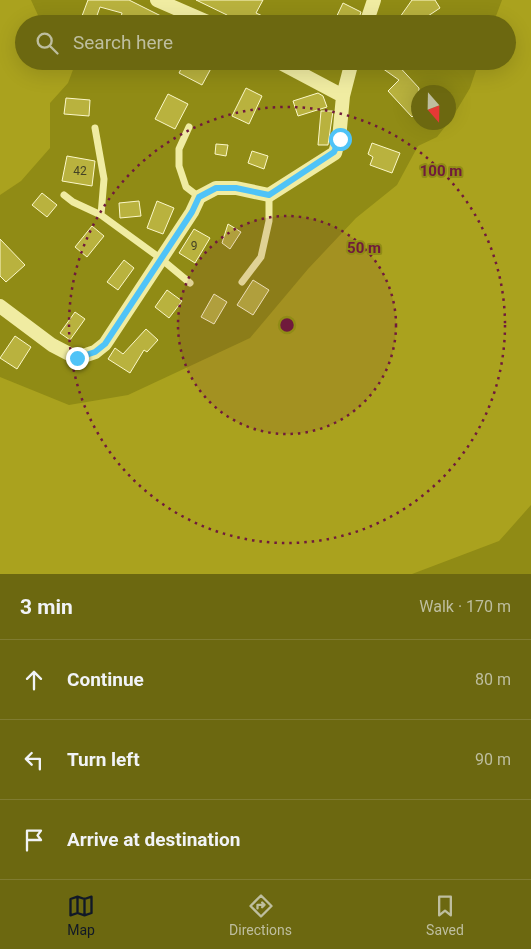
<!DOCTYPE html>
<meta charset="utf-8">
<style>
:root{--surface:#6c6810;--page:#716e19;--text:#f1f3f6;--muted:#bebe9f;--line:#7f7b30;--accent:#111827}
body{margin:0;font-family:Roboto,sans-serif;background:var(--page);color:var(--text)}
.compass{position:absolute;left:411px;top:85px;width:45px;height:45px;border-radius:50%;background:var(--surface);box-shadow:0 5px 20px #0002;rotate:160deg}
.stop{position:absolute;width:15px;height:15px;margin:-11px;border:4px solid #4fc3f7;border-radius:50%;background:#fff}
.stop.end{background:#4fc3f7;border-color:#fff;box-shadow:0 1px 5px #0008}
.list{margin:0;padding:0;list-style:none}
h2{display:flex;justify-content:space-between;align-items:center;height:65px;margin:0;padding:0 20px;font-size:21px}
h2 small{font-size:16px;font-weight:400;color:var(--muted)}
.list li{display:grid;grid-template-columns:32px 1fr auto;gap:15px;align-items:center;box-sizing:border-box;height:80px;padding:0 20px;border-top:1px solid var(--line)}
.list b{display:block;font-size:19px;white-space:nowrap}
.list em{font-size:16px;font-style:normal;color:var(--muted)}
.icon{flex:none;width:28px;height:28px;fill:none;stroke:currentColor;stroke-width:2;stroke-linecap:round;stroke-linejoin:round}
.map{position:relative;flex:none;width:531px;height:574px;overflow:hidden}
.search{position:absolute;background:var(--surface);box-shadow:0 5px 20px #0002;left:15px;right:15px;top:15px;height:55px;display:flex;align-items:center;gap:12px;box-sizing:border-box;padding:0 18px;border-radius:28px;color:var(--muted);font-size:19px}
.sheet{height:305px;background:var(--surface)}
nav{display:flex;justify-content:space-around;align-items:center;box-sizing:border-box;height:70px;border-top:1px solid var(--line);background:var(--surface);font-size:14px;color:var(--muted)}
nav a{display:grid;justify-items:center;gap:2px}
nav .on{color:var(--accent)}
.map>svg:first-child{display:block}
</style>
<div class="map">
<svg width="531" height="574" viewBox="0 0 531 574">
<rect width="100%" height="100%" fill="#908b15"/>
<path fill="#aaa21e" d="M0 0H31L42 24H24V61H69L74 67 68 83 50 103V148L21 181 0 195Z
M502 0H531V505L499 541 412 574H0V377L69 405 128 395 250 338 308 269 356 218 397 185 418 146 437 137 452 118 470 88 479 61H507V24H493Z"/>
<path fill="#b9b23e" stroke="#fcf8c9" d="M88 0H129L177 24H142L121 17 122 13 100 7 94 24H79Z
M196 0H263L256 13 280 24H237L227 15Z
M412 0H435L440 8 416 24H395Z
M343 3 361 12 357 24H333Z
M185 61H215L202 85 179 73Z
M372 61H394L419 88 418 111 412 117 388 91 399 80Z
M246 88 262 96 249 124 232 116Z
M318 93 323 96 327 107 298 116 293 101Z
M168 94 188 104 175 129 155 119Z
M66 98 90 100 89 116 64 114Z
M321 111H333L328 145H318Z
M372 143 400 153 392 173 370 165 373 157 368 154Z
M216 144 228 145 226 156 215 154Z
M252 151 268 156 264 169 248 163Z
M67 156 95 161 92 186 62 181Z
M42 193 57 205 47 217 32 205Z
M139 201 141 216 120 218 119 203Z
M157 201 174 208 163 234 147 228Z
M228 224 241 232 230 249 222 243Z
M92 226 104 236 87 257 75 247Z
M194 229 210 238 195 263 179 253Z
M0 239 25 265 6 282 0 276Z
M124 260 134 268 118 290 107 282Z
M253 280 269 290 253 315 237 305Z
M167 290 182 301 169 318 155 307Z
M214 294 227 302 214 324 201 317Z
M75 312 85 319 70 340 60 333Z
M146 329 158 340 147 352 144 350 130 373 108 359 115 348 123 354Z
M15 336 31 347 17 369 0 358Z"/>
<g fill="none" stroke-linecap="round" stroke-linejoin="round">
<path stroke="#f0eca2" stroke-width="7" d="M189 127 179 149V166L186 187 199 197
M64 195 73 202 101 215 104 179 95 128
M101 215 160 258 190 283
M242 282 261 257 269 221V195"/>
<path stroke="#f0eca2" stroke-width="14" d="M157 0 212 24
M366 24 374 0
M277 61 343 96
M0 306 52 345 77 358 95 352 105 344 192 212 199 197 216 188H236L269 195 335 153 339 139 343 96 352 61"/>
</g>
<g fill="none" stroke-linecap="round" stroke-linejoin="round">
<path stroke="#4fc3f7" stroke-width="6" d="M77 358 95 352 105 344 192 212 199 197 216 188H236L269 195 334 152 340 139"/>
</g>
<circle cx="287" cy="325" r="109" fill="#701a3c" fill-opacity=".12"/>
<g fill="none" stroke="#701a3c" stroke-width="2.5" stroke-dasharray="2.5 5">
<circle cx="287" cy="325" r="109"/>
<circle cx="287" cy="325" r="218"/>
</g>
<g text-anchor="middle" stroke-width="4" stroke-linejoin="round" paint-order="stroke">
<g font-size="12" fill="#444225">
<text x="80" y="175">42</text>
<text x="194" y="250">9</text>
</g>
</g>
<circle cx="287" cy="325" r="8" fill="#701a3c" stroke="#908b15" stroke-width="2.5"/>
<g font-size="15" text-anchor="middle" font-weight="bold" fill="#701a3c" stroke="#908b15" stroke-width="4" stroke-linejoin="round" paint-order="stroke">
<text x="441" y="176">100 m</text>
<text x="364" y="253">50 m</text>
</g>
</svg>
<svg class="compass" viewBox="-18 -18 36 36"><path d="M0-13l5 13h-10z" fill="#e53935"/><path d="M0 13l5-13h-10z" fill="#bebe9f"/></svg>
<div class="stop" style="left:340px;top:139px"></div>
<div class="stop end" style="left:77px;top:358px"></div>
<div class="search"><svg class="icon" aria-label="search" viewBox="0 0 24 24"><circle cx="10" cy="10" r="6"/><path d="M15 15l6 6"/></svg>Search here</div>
</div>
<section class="sheet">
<h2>3 min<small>Walk · 170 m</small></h2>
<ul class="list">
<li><svg class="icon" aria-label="ahead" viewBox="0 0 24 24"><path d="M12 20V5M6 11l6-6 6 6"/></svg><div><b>Continue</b></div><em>80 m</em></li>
<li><svg class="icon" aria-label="left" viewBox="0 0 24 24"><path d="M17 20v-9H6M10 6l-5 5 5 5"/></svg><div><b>Turn left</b></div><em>90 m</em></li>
<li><svg class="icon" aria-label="arrive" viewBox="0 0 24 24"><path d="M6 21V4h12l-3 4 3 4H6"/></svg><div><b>Arrive at destination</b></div></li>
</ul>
</section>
<nav>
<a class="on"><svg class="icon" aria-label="map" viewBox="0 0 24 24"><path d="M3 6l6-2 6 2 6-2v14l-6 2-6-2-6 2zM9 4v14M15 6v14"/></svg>Map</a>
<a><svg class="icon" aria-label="directions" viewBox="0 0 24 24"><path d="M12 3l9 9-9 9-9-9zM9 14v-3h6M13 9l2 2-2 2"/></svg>Directions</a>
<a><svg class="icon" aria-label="saved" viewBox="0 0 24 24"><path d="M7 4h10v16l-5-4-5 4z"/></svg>Saved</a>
</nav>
